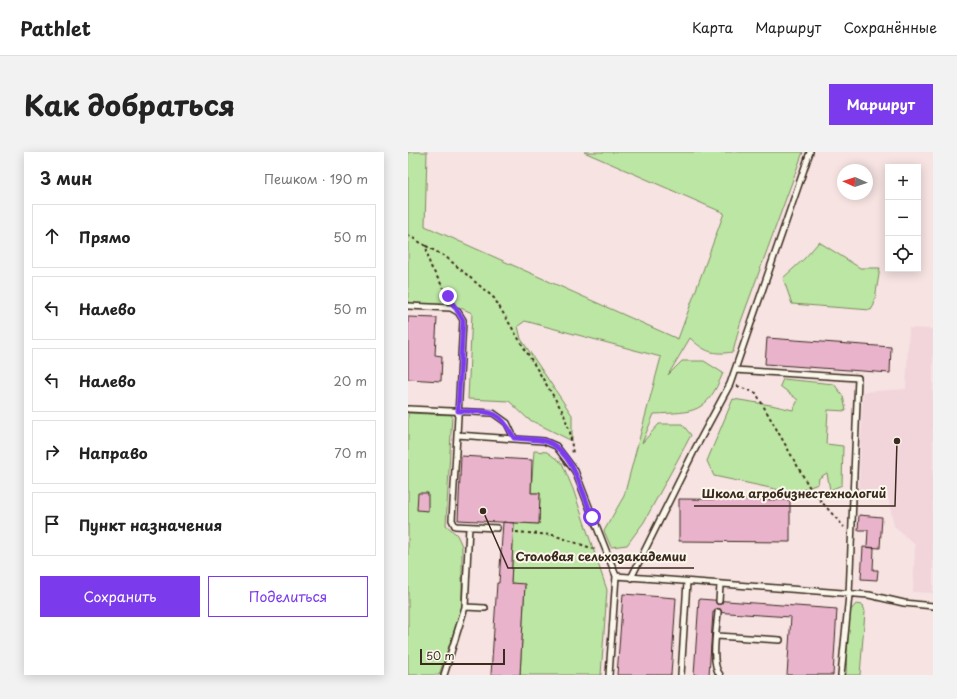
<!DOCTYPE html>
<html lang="ru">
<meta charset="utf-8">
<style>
:root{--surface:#fff;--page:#f2f2f2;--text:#222;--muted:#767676;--line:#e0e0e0;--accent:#7c3aed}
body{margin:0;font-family:"Playpen Sans",sans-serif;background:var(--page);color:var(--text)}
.controls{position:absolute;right:12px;top:12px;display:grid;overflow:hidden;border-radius:0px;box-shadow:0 2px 10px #0003}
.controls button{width:36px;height:36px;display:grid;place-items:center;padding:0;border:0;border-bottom:1px solid var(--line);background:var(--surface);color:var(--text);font:20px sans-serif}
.compass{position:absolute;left:429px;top:12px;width:36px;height:36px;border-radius:50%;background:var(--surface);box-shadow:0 2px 10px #0003;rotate:273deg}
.scale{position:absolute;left:12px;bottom:10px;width:85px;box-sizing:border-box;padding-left:4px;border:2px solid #3b2a1e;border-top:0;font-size:11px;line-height:14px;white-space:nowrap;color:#3b2a1e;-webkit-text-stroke:3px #fbf7ec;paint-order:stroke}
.stop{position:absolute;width:12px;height:12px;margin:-9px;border:3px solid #7c3aed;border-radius:50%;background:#fff}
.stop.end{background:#7c3aed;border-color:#fff;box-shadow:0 1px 4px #0008}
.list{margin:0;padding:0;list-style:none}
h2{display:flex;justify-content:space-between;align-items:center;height:52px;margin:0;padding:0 16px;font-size:17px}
h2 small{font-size:13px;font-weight:400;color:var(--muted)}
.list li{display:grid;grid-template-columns:26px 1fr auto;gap:12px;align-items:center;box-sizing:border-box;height:64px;margin:0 8px 8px;padding:0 8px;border:1px solid var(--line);border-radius:0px}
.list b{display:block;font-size:15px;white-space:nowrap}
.list em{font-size:13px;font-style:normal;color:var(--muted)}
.actions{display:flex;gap:8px;padding:12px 16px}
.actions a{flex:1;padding:9px 0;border:1px solid var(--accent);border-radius:0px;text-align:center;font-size:14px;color:var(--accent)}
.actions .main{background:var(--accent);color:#fff}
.icon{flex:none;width:22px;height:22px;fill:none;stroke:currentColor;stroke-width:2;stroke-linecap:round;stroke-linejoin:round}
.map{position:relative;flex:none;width:525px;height:523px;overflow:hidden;border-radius:0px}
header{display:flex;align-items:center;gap:24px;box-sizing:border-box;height:56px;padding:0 20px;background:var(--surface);border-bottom:1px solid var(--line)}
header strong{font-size:19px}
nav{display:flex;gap:22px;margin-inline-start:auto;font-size:14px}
.intro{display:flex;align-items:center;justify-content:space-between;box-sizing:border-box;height:96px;padding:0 24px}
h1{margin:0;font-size:28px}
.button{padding:10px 18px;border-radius:0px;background:var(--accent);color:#fff;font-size:14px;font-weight:700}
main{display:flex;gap:24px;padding:0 24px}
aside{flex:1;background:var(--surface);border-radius:0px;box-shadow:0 2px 10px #0003}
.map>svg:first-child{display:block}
</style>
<header>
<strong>Pathlet</strong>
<nav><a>Карта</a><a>Маршрут</a><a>Сохранённые</a></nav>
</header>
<div class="intro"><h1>Как добраться</h1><a class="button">Маршрут</a></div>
<main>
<aside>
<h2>3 мин<small>Пешком · 190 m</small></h2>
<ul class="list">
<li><svg class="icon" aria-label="ahead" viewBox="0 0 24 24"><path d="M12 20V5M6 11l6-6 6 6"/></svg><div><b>Прямо</b></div><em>50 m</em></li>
<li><svg class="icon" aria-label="left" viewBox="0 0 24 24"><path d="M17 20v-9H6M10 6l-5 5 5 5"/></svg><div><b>Налево</b></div><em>50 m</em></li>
<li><svg class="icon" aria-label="left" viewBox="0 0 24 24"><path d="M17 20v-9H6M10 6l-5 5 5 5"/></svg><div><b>Налево</b></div><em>20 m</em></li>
<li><svg class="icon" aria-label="right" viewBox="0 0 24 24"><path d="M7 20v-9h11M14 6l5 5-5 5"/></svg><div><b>Направо</b></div><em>70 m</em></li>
<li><svg class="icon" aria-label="arrive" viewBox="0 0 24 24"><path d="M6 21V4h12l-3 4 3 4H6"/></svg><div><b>Пункт назначения</b></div></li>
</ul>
<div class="actions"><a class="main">Сохранить</a><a>Поделиться</a></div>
</aside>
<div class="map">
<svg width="525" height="523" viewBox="0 0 525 523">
<rect width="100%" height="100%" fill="#f6e3e2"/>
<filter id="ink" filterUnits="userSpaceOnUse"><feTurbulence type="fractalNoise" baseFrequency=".025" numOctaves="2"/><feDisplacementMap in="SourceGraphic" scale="8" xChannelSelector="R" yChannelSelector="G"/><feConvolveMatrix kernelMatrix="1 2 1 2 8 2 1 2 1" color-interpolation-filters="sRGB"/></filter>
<g filter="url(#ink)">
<path fill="#f2d5db" d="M501 176 525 177V441L505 440 507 393 486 374 479 340 451 338 455 240 498 237Z"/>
<path fill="#bce6a3" stroke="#7c8860" d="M0 0H19L17 74 270 187 316 61 176 0H395L332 172 325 200C305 203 297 200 282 186L260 223 274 209H296L315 221C298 262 287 260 246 262L234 291 251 272H274L283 283 236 370 219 393 203 395 196 379 216 344 253 205 117 169 110 174 113 187 164 263V289L120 267 101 249 60 247 64 161 46 153 0 151Z
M411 90 452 116H472L466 153 463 158 384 152 375 126 397 106Z
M375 227 426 232 435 244 438 259 420 258 418 292 435 294 434 333 422 338 419 321 411 326 410 332 386 341 306 324 299 309 325 247 363 253 385 258 390 248 372 234Z
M0 261 44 263 38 373 49 383 54 394V456L31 523H0Z
M126 299 139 300 154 311 165 337 199 438 193 523H112L117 433 103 431 106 371 131 372 132 341H123Z
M448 452 455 453 457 460 452 523H438L441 460Z"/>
<path fill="#e9b3cc" stroke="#3b2a1e" d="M0 165 29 166 27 203 34 204 33 229 0 227Z
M359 186 483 195 482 221 357 212Z
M53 304 124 308 123 341H132L131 372 50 368Z
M10 341H20V359L9 358Z
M271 347 382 348V390L271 389Z
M451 363 474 365 472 396 459 395 460 378H450Z
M95 370 106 371 103 431 117 432 112 523H83L89 431H91Z
M455 395 466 396 465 418H470L469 428 453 427Z
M215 442 268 446 263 523H209Z
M291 447 429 457 425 523H379L383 465 305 460 301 523H286Z"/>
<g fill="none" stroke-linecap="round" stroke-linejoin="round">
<defs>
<path id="lane" d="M0 154 43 156 50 160 55 168 49 283 136 289 148 294 167 319 208 424 201 523
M327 218 450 226 441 443 433 523
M0 257 85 261 99 271 106 286
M49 283 44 368 47 374 89 376
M208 424 461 443 496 451 525 454
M223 426 287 297 322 232 402 0
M311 449 312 433
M57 455 77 456
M310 460C309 475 302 512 312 523
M309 484 372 488
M36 523 57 455 61 375
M273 523 279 430"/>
</defs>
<use href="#lane" stroke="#3b2a1e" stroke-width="8"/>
<path stroke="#3b2a1e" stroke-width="2" stroke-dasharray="3 3" stroke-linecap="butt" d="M0 83 18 94 22 113 42 147
M18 94 38 105 86 146 155 260 162 280 165 302
M329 234 348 241 403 338 436 375
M108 380 145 383 189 398"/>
<use href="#lane" stroke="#fbf7ec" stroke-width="5"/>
</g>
</g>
<g fill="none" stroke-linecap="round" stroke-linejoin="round" filter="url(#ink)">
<path stroke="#7c3aed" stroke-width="5" d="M40 144 55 168 50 259C81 260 91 256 106 286 116 287 127 287 137 289 164 297 175 341 184 365"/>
</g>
<path fill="none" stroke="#3b2a1e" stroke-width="1.5" d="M489 289L487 354H286M75 359L100 416H286"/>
<g fill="#3b2a1e" stroke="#fbf7ec" stroke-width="1.5">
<circle cx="489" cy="289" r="4"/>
<circle cx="75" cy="359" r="4"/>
</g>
<g font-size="12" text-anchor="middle" font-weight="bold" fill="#3b2a1e" stroke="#fbf7ec" stroke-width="4" stroke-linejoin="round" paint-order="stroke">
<text x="386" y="346">Школа агробизнестехнологий</text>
<text x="193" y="409">Столовая сельхозакадемии</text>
</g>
</svg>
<div class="controls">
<button>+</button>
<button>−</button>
<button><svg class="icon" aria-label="locate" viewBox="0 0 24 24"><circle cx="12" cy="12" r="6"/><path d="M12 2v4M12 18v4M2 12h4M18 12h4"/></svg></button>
</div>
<svg class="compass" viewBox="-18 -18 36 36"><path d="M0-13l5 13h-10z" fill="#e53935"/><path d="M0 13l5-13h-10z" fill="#767676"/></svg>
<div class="scale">50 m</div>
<div class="stop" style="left:184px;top:365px"></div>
<div class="stop end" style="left:40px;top:144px"></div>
</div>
</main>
